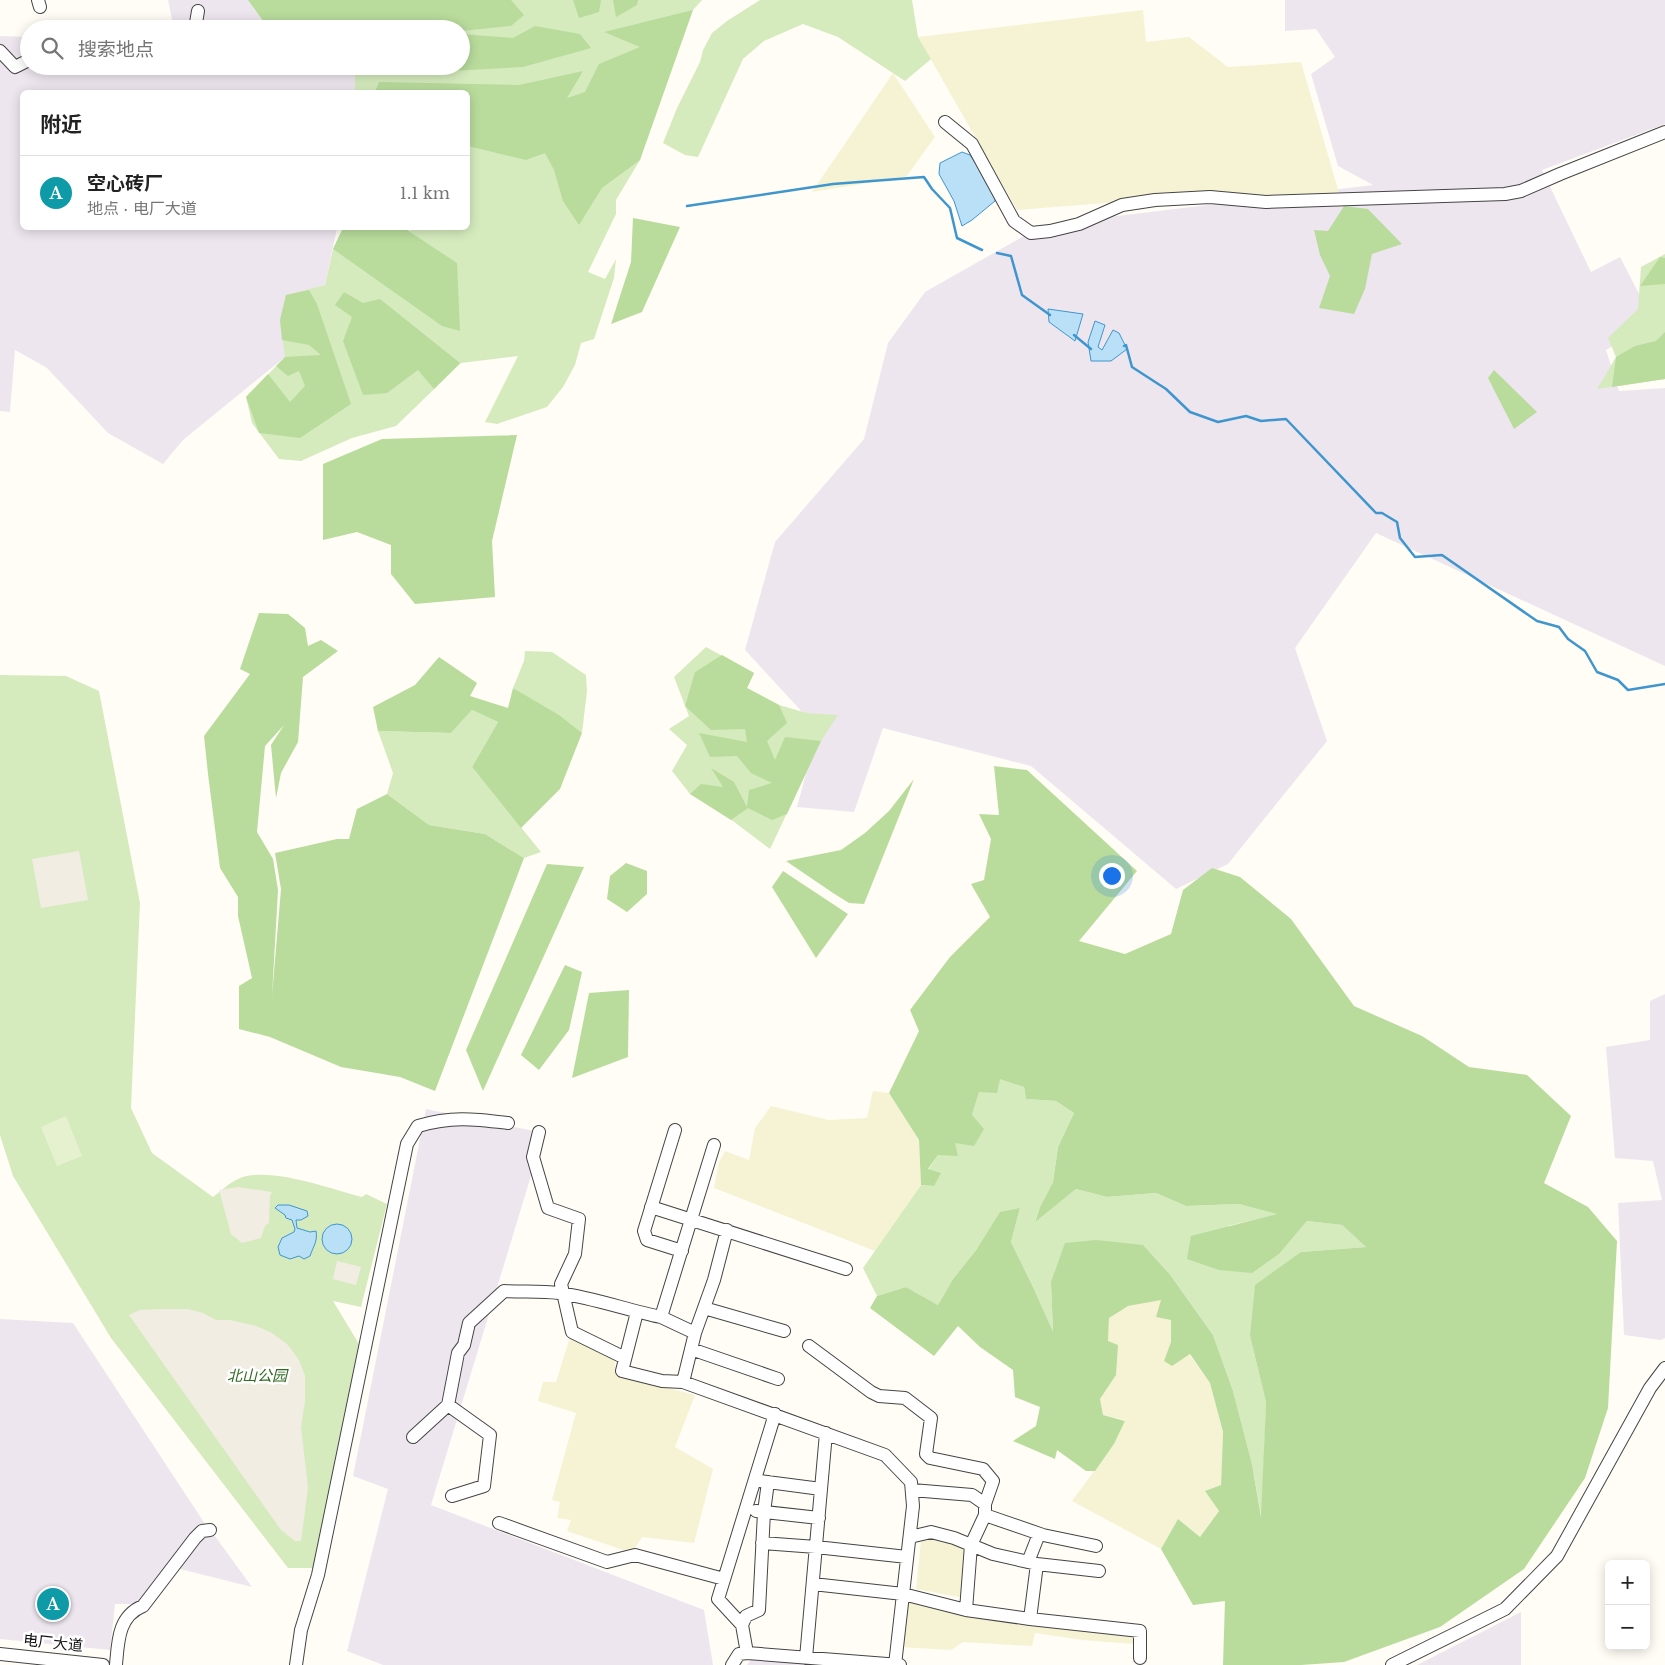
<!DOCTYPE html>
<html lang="zh">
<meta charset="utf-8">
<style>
:root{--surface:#fff;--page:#f2f2f2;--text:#222;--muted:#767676;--line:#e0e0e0;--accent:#ea580c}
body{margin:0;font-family:"Libre Baskerville","Noto Sans SC",serif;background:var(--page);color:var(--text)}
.controls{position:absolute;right:15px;bottom:15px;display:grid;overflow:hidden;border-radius:8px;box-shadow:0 2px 12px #0003}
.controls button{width:45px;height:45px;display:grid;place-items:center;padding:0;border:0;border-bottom:1px solid var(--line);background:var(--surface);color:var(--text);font:25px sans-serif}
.you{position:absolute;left:1111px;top:875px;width:18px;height:18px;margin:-12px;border:4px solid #fff;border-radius:50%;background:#1a73e8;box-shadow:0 0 0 8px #1a73e833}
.badge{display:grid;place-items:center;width:32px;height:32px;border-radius:50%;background:var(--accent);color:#fff;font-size:16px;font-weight:700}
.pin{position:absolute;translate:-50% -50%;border:2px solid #fff;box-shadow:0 1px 5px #0006}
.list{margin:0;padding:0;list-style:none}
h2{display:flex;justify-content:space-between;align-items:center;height:65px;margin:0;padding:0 20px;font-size:21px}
h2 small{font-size:16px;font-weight:400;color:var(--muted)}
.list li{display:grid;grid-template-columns:32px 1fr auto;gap:15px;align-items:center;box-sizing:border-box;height:75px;padding:0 20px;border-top:1px solid var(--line)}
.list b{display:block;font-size:19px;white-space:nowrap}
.list p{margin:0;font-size:16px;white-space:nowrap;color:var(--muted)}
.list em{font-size:16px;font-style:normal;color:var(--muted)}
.icon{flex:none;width:28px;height:28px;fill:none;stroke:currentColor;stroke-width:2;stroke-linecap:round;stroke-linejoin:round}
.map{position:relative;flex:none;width:1665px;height:1665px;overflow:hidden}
.search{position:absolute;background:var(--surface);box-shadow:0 2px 12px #0003;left:20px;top:20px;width:450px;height:55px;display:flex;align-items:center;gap:12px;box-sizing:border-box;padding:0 18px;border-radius:28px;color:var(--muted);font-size:19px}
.panel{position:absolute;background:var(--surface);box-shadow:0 2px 12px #0003;left:20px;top:90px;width:450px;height:140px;border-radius:8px}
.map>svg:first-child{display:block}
</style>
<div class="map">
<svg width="1665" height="1665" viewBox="0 0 1665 1665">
<rect width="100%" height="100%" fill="#fffdf5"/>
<path fill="#eee6ef" d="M168 0H248L269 29H174Z
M1285 0H1665V124L1542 170 1591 272 1620 257 1654 323 1606 350 1619 391 1665 388V666L1376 533 1295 648 1327 741 1228 864 1176 889 1031 766 883 728 854 812 797 807 818 729 745 650 775 542 864 439 888 343 925 292 1043 225 1373 185 1338 166 1311 74 1335 57 1316 29 1285 31Z
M0 36 29 37V66H312L325 74 356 66 366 92H22V228H337L325 285 286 296 285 357 183 440 163 464 108 433 47 368 15 350 10 412 0 411Z
M1665 994V1338L1661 1340 1624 1335 1618 1203 1662 1200 1653 1161 1615 1158 1606 1047 1650 1040V1001Z
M426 1109 544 1133 431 1505 704 1610 713 1665H383L347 1651 388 1489 353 1476Z
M0 1319 73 1323 205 1524 140 1604H115L110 1650 0 1639Z
M212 1532 252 1587 176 1568 198 1537Z
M1521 1612V1665H1417Z
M753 1657 837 1665H747Z"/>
<path fill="#f6f3d4" d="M1143 10 1146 42 1189 37 1228 67 1301 62 1339 193 1106 203 1017 210 918 37Z
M893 73 935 137 906 177 812 192Z
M873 1091 889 1093 919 1140 921 1185 875 1251 714 1188 719 1162 725 1151 749 1160 755 1128 771 1106 829 1120 867 1118Z
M1162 1299 1171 1320V1342L1165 1361 1172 1366 1189 1354 1210 1383 1223 1432 1221 1485 1206 1491 1219 1511 1200 1537 1178 1519 1161 1549 1072 1501 1114 1444 1125 1420 1103 1415 1100 1399 1116 1375 1108 1341 1109 1317 1128 1306Z
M570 1337 614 1357 616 1374 695 1395 675 1447 713 1469 694 1543 642 1537 632 1553 567 1531 571 1520 557 1518 560 1502 552 1500 576 1413 538 1401 543 1382H556Z
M934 1537 967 1546 964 1598 916 1589 921 1541Z
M906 1597 1136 1633 1135 1644 1082 1640 1035 1633 1032 1646 963 1642 951 1650 900 1647Z"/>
<path fill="#d5ebbd" d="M248 0H702L669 37 640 160 616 200V214L588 272 605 279 616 259 614 278 594 339 581 343 575 365 563 387 547 407 497 424 485 422 518 356 461 363 396 426 352 438 301 461 279 459 252 423 246 397 285 357 280 320 286 295 325 285 333 249 343 228H404L410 231 412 228H468V92H355V66H461V29H269Z
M760 0H912L918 37 931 59 905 81 838 37 803 24 764 41 743 59 698 157 685 155 663 143 677 108 700 62 703 50 712 33 727 21Z
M312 66H354L325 74Z
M1665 254V379L1597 389 1616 357 1608 338 1638 309 1641 267Z
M706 647 754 673 747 688 779 705 807 713 838 715 821 741 770 849 713 806 690 794 672 771 687 745 669 729 689 716 674 677Z
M525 651 552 652 586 675 587 691 582 733 513 688 524 661Z
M0 675 66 676 99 691 140 903 131 1108 152 1153 213 1197C221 1191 229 1183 238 1179 267 1165 331 1189 362 1197L366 1194 387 1204 361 1307 333 1301 359 1344 313 1568H288L111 1338 13 1176 0 1135Z
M472 710 498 722 472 767 541 852 524 858 485 834 429 825 387 794 393 773 378 731 451 733Z
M1000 1078 1024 1087 1026 1099 1056 1101 1074 1113 1058 1147 1053 1182 1040 1207 1035 1221 1076 1189 1107 1197 1156 1193 1186 1206 1239 1204 1278 1214 1228 1226 1280 1253 1307 1221 1342 1225 1366 1247 1301 1252 1250 1336 1266 1402 1262 1521 1252 1464 1233 1391 1213 1335 1171 1276 1051 1282 1053 1333 1033 1287 1011 1242 1020 1208 977 1249 953 1279 938 1305 906 1287 877 1296 863 1268 921 1185 934 1186 928 1170 938 1155 955 1143 972 1115 979 1091Z"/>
<path fill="#b9dc9c" d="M248 0H511L524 15 511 26 461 31V29H269Z
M573 0H601L599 12 579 18Z
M613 0H638L637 5 616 17Z
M693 10 640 160 602 188 579 225 563 201 554 170 545 153 526 160 468 146V92H375L379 82 519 85 583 71 567 98 585 92 599 64 640 47 604 32Z
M535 26 580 34 591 48 523 67 433 72 402 66H461V34L513 38Z
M1344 206 1368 209 1402 244 1372 254 1365 289 1354 314 1319 308 1330 276 1320 255 1314 230 1328 231Z
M633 218 680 227 642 312 611 324 631 262Z
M343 228H404L457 263 460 331 442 326 333 249Z
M1660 257 1665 258V284L1640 286Z
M309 290 317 304 351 404 300 438 259 433 246 397 268 374 290 402 305 386 299 371 288 376 276 366 285 357 321 355 309 345 282 340 280 320 286 295Z
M344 292 363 303 380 299 460 363 434 389 418 370 387 393 363 395 343 341 352 317 335 305Z
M1665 332V379L1612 387 1616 357 1635 346 1656 341Z
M1494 370 1537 412 1514 429 1488 378Z
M517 435 492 541 495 597 415 604 391 574V545L357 532 323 540V464L382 439Z
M259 613 288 614 305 628 308 646 321 640 338 651 303 677 298 742 281 773 276 798 271 745 284 725 265 746 257 832 273 859 278 890 272 996 281 889 275 853 337 839H349L357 809 387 794 429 825 485 834 524 858 435 1091 400 1077 341 1067 270 1037 239 1029V986L252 978 238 916V897L220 868 208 774 204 736 250 674 240 669Z
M722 655 754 673 747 688 779 705 787 723 767 741 775 760 785 737 821 741 787 814 772 820 748 808 731 820 690 794 701 784 723 787 711 768 734 782 747 807 749 790 772 783 751 773 737 756 710 757 699 733 747 742 745 729 711 730 685 706 695 672Z
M439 657 477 683 470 696 508 708 513 688 559 715 582 733 560 789 521 828 472 767 498 722 472 710 451 733 378 731 373 707 415 685Z
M994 766 1027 770 1137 871 1079 941 1125 954 1171 934 1183 890 1212 868 1240 877 1291 919 1354 1006 1422 1036 1469 1067 1527 1075 1571 1116 1544 1183 1588 1207 1617 1241 1608 1408 1585 1478 1524 1569 1440 1627 1344 1662 1301 1665H1223L1225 1601 1193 1605 1161 1549 1178 1519 1200 1537 1219 1511 1205 1491 1221 1485 1223 1432 1210 1383 1190 1354 1172 1366 1164 1361 1171 1342V1320L1156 1317 1161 1300 1128 1306 1109 1318 1108 1341 1118 1345 1116 1375 1100 1399 1103 1415 1125 1421 1114 1444 1095 1471H1086L1057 1450 1055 1459 1013 1441 1036 1426 1040 1407 1015 1397 1013 1370 980 1347 958 1326 934 1356 870 1308 877 1296 906 1287 938 1305 953 1279 977 1249 1000 1212 1020 1208 1011 1242 1033 1287 1053 1332 1051 1282 1065 1243 1096 1240 1143 1245 1171 1276 1213 1335 1233 1391 1252 1464 1261 1517 1266 1402 1250 1336 1255 1285 1301 1252 1366 1247 1342 1225 1307 1221 1280 1253 1252 1273 1219 1270 1187 1259 1191 1236 1277 1214 1239 1204 1186 1206 1156 1193 1107 1197 1076 1189 1035 1222 1040 1207 1053 1182 1058 1147 1074 1113 1056 1101 1026 1099 1024 1087 1000 1079 997 1093 979 1092 972 1115 984 1129 974 1146 955 1143 958 1156 938 1155 928 1169 941 1173 934 1186 921 1185 919 1140 889 1093 919 1031 910 1010 950 957 990 917 971 884 984 880 991 839 979 814 999 815Z
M914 779 864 904 849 903 833 893 786 861 841 850 865 833 889 811Z
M626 863 647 871V894L627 912 607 899 610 876Z
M547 864 584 867 483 1091 466 1050Z
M783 871 848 914 816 958 772 887Z
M565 965 582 972 569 1030 539 1070 521 1055Z
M629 990 628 1057 572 1078 589 993Z"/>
<path fill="#e6f2cf" d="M66 1116 82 1156 57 1166 41 1127Z"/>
<path fill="#f1ede2" d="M79 851 88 900 41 908 32 859Z
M238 1187 272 1192 270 1196 269 1223 265 1226 261 1238 242 1243 231 1234 219 1190Z
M337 1261 361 1267 356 1285 333 1279Z
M160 1309H188L203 1313 216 1320H230L256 1326 272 1333 287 1344 299 1360 305 1376V1401L301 1427 308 1488 301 1541H295L281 1530 129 1315 140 1310Z"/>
<path fill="#b9e0f7" stroke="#3f96cf" d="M962 152 970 155 994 190 995 201 972 220 962 226 954 201 939 174 940 163Z
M1048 309 1083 314 1075 341 1049 322Z
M1095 321 1105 325 1098 347 1102 350 1113 330 1119 333 1127 349 1111 361H1091L1088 342Z
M278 1205H289L307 1211 308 1216 301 1220H296L297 1228 310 1232 316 1231C318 1241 313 1247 310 1256L304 1259 299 1256 290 1259 280 1255 278 1247 282 1238 294 1232 295 1229 292 1220 286 1218 285 1215 275 1208Z
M322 1239a15 15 0 1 1 30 0a15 15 0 1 1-30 0Z"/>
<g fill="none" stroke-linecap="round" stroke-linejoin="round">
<path stroke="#3f96cf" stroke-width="2.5" d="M687 206 833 184 924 177 932 189 950 208 957 238 982 250
M997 253 1011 256 1022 295 1050 315
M1074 335 1091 349
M1124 346 1126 345 1132 367 1166 389 1190 412 1218 422 1246 416 1261 421 1286 419 1376 513H1382L1397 522 1400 538 1415 557 1442 555 1537 621 1559 627 1568 639 1585 651 1597 672 1618 680 1628 690 1665 684"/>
<defs>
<path id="minor" d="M38 0 40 7
M195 29 198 11
M0 51 15 67 29 60
M945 122 972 144 1014 221 1031 233 1050 231 1079 224 1122 205 1155 200 1210 197 1266 202 1505 194 1521 191 1560 174 1665 132
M675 1130 644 1231 647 1240 682 1251
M539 1132 533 1157 548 1208 579 1219 575 1254 561 1284 572 1332 625 1358
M714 1145 661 1317 695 1333 683 1382 885 1455 911 1482 913 1506 895 1665
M651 1207 846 1269
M704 1308 784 1331
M637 1312 622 1371 662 1381 683 1382
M695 1333 714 1280 727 1230
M809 1346 871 1392 879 1396 905 1398 931 1418 926 1454 930 1458 983 1469 993 1481 985 1504
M691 1349 778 1379
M448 1405 490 1435 484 1486 452 1496
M413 1437 448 1405 458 1353 464 1345 469 1323 504 1291C522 1292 541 1291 559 1293 594 1298 627 1310 661 1317
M760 1481 821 1489
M912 1490 972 1495 985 1504V1515L1043 1535 1096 1546
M756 1511 819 1518
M499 1523 607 1562 635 1555 724 1579
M910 1537 931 1532 954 1538 993 1554 1037 1564 1099 1571
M762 1543 816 1547 907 1557
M1028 1562 1039 1534
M1037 1564 1030 1619 1140 1631V1658
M813 1584 903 1594 966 1610 1030 1619
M966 1610 971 1545 985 1515
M742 1625 746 1616 759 1610 764 1512 768 1482
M747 1653 742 1625 718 1599 775 1414
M0 1654 103 1665
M806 1658 826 1433
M116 1665C118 1642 118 1616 143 1606L195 1538 202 1531 210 1530
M296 1665 301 1630 318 1575 407 1144 418 1126C452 1116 474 1119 508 1123
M732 1665 739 1654 747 1653 900 1665
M1392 1665 1505 1609 1557 1556 1650 1388 1665 1368"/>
</defs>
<use href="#minor" stroke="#444" stroke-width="14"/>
<use href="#minor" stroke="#fff" stroke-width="12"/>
</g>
<g text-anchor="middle" stroke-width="5" stroke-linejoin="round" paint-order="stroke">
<g font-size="15" font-style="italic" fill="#2f6b1f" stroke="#fff">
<text x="257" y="1381">北山公园</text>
</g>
<g font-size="15" fill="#111" stroke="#fff">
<text transform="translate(53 1643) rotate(6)" y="5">电厂大道</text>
</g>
</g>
</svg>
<div class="controls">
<button>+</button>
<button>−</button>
</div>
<div class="you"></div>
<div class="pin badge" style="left:53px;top:1604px;background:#0f9aa8">A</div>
<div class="search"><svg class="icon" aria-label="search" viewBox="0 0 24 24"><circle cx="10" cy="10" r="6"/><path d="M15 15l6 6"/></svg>搜索地点</div>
<section class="panel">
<h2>附近<small></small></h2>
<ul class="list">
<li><span class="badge" style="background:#0f9aa8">A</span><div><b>空心砖厂</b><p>地点 · 电厂大道</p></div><em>1.1 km</em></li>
</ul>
</section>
</div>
